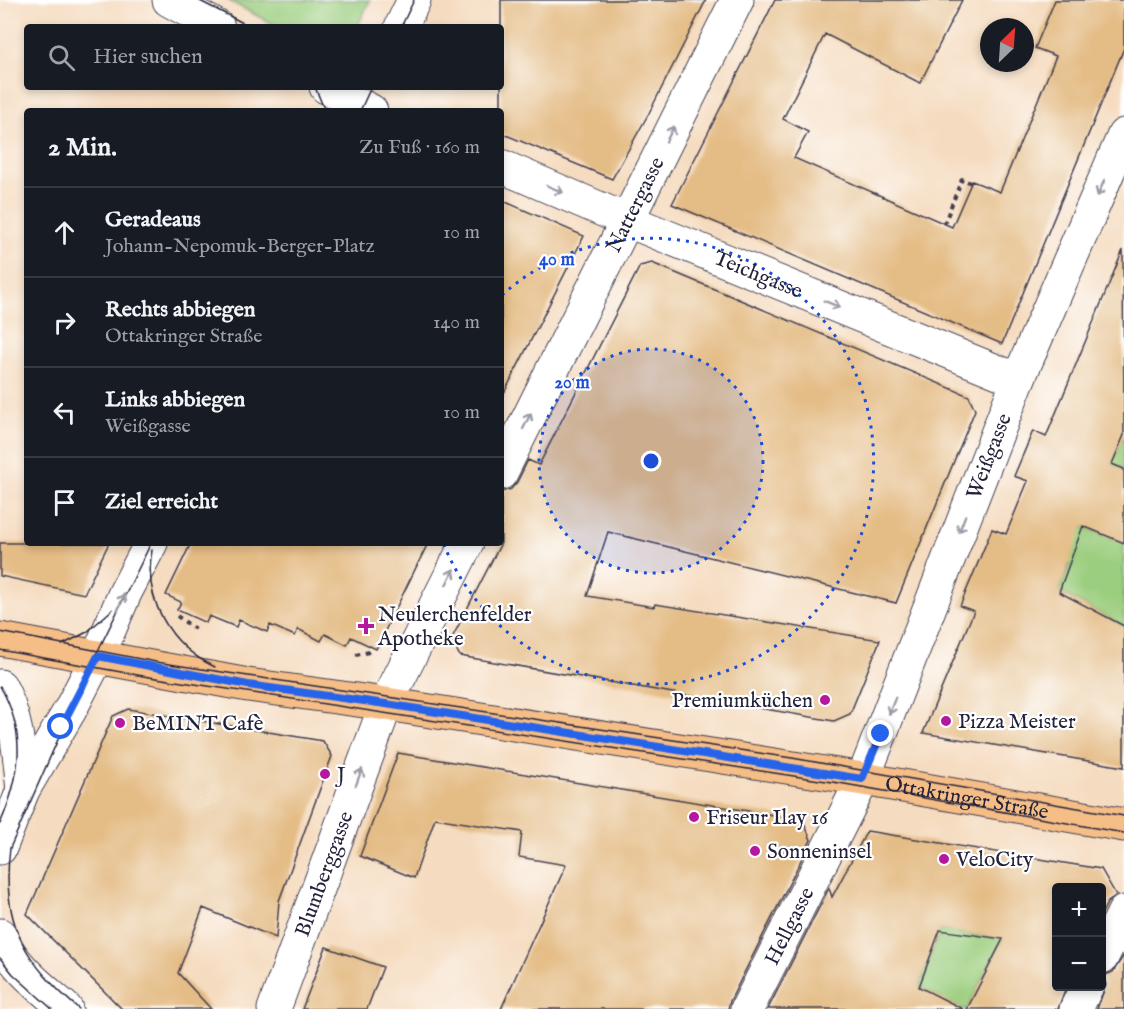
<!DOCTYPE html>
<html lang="de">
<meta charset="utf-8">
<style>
:root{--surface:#171b24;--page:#242831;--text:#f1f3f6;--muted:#9ea1a6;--line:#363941}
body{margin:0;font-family:"IM FELL English",serif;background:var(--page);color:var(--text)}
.controls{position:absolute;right:18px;bottom:18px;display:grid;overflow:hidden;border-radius:6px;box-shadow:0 3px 9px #0003}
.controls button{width:54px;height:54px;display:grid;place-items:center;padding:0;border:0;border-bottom:2px solid var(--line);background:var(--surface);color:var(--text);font:30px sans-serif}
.compass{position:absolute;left:980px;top:18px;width:54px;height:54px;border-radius:50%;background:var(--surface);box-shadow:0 3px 9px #0003;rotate:25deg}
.stop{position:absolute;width:18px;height:18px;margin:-14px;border:4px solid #2563eb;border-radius:50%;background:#fff}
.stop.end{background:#2563eb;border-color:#fff;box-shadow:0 2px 6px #0008}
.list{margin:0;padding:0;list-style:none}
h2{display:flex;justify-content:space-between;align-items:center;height:78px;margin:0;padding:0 24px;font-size:26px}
h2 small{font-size:20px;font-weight:400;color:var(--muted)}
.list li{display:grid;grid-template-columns:39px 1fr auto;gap:18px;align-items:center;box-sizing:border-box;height:90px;padding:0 24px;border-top:2px solid var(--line)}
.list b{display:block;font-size:22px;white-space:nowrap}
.list p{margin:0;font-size:20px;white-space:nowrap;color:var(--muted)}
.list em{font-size:20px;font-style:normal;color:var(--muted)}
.icon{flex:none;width:33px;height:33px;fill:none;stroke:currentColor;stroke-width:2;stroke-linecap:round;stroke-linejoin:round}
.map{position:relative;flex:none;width:1124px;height:1009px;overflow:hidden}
.search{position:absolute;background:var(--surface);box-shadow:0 3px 9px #0003;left:24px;top:24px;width:480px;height:66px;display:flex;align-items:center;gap:15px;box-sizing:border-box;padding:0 21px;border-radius:6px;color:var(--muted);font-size:22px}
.panel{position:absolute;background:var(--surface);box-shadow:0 3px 9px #0003;left:24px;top:108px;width:480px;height:438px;border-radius:6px}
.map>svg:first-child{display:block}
</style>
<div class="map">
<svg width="1124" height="1009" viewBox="0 0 1124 1009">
<rect width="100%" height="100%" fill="#fff"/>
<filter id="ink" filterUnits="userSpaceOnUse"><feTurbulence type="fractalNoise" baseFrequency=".0167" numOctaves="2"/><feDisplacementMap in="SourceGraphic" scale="12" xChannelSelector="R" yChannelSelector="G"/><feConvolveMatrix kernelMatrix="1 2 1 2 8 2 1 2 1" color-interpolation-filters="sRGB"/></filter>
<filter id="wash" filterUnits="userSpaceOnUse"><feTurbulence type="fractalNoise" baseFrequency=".008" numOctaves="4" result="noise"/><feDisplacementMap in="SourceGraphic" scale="24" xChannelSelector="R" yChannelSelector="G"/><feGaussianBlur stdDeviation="1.35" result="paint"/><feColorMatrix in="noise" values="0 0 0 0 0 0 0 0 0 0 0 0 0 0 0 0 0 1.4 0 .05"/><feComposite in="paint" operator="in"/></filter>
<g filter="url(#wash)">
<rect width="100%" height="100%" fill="#f5dbbf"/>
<path fill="#9bce7e" stroke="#5e785c" stroke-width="1.5" d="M228 0H370L357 27H278Z
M1124 435V469L1112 464Z
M1077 524 1124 543V626L1059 592 1070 563 1061 558Z
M940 930 993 938 1006 933 967 1009H962L919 987Z"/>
<g id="blocks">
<path fill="#e4bc85" d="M501 0H706L649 113 612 179 501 133Z
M775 0H962L920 83 825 34 783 119 808 132 794 158 952 227 972 181 1000 192 1056 56 1035 48 1055 0H1124V48L1002 344 672 204Z
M501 200 584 236 501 399Z
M1123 250 1124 435 1112 464 1124 469V543L1083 526 1059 592 1124 626V767L923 733 974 611 960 606 992 529 1006 534 1028 481 1014 476 1033 431 1046 437Z
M652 263 969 396 975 410 896 603 608 532 587 596 654 607 655 604 880 640 850 714 834 721 460 656 451 640 501 543V492L511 489 517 482 528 460 539 465 640 266Z
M0 543H109L84 594 0 576Z
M191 543H428L376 649 351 637 347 645 325 634 321 641 298 629 295 636 270 625 267 632 239 620 236 627 209 616 206 623 177 610 181 602 166 595Z
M128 709 323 741 332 756 279 901 276 938 203 908 178 973 211 1009H122L27 914 113 716Z
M398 753 803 820 811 840 730 1001 728 1009H501L566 865 519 857 522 832 435 818 414 878 360 856Z
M867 831 1101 869 1116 895 1107 903 1101 915V888H1056V987H1066L1058 1009H967L1003 939 940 930 919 987 963 1009H768L829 888 832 897Z
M326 947 383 967 367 1009H302Z
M1124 955V1009H1097L1106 985 1103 976 1113 972Z"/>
</g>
</g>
<g filter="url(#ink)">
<use href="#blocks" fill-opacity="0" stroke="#423e4f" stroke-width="1.5"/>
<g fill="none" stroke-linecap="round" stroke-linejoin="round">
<defs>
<g id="minor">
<path d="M169 0 218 27"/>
<path d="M401 27 414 0"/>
<path d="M326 87 371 111"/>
<path id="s1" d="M501 166 626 220 1018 380"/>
<path id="s2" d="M501 473 737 0"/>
<path d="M0 686C18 719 19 754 23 790"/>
<path d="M0 848 23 790 70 710 98 656 125 593 151 543"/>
<path d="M0 935C13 967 41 987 66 1009"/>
<path d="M1102 957 1124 912"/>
<path id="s3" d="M274 1009 386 704 467 543"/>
<path id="s4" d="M747 1009 863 779 1018 380 1124 135"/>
<path d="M1076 1009 1087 986"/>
</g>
<g id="major">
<path id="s5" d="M0 639 248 685 386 704 863 779 1124 825"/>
</g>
</defs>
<use href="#minor" stroke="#423e4f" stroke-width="35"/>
<use href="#major" stroke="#423e4f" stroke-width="35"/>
<path stroke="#423e4f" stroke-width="4" stroke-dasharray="4.5 4.5" stroke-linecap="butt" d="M944 224 962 179 971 183
M177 616 195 629
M356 655 373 651"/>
<use href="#minor" stroke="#fff" stroke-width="33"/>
<use href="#major" stroke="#f6be87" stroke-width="33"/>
<path stroke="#22223b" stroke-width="1.5" d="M198 0 251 27
M401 27 414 0
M315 87 325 111
M360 111 371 87
M152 550C143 600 170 646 215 667
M0 632 156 662 792 758 1124 816
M62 645 87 632 113 609
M0 650 143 676 839 783 1124 833
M0 686C27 733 21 776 0 824
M0 958 13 974 52 1009
M79 1009C27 964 0 925 10 848L90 667 151 543"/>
</g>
<defs><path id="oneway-shaft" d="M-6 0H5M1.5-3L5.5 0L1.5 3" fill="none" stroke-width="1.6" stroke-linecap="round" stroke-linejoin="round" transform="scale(1.5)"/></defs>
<g stroke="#9c9ca7">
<use href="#oneway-shaft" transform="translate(670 134) rotate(-63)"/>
<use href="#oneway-shaft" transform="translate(1101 188) rotate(113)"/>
<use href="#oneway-shaft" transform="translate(555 189) rotate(23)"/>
<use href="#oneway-shaft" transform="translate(832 304) rotate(22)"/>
<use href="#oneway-shaft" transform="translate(527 421) rotate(-64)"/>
<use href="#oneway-shaft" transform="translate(962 524) rotate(111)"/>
<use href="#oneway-shaft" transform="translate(450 577) rotate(-64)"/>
<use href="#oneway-shaft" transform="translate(121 602) rotate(-66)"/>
<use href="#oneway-shaft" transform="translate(892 706) rotate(111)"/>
<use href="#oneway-shaft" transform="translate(359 777) rotate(-70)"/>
</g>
</g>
<g fill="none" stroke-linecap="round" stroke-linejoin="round" filter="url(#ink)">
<path stroke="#2563eb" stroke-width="8" d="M61 727 98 656 248 685 386 704 862 779 881 734"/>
</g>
<circle cx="651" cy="461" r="112" fill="#1d4ed8" fill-opacity=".12"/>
<g fill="none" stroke="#1d4ed8" stroke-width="3" stroke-dasharray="3 6">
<circle cx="651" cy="461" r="112"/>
<path d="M502 295A223 223 0 1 1 444 545"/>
</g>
<g fill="#b5179e" stroke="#fff" stroke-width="2">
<path d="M363 617h6v6h6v6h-6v6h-6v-6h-6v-6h6z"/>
<circle cx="825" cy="700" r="6"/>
<circle cx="946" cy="721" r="6"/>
<circle cx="120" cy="723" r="6"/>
<circle cx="325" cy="774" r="6"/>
<circle cx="694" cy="817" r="6"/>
<circle cx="755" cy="851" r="6"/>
<circle cx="944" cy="859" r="6"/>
</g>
<g text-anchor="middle" stroke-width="4.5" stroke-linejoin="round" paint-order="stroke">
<g font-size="21" fill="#22223b" stroke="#fff">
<text dy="7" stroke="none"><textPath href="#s2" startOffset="300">Nattergasse</textPath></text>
<text dy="7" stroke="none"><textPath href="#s1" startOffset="279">Teichgasse</textPath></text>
<text dy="7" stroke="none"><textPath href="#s4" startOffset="604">Weißgasse</textPath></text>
<text dy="7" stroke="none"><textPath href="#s5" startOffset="980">Ottakringer Straße</textPath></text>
<text dy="7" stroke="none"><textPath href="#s3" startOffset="144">Blumberggasse</textPath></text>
<text dy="7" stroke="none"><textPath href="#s4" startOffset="93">Hellgasse</textPath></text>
</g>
<g font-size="21" fill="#22223b" stroke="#fff" text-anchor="start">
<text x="378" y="621">Neulerchenfelder<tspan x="378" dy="24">Apotheke</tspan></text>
<text x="813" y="707" text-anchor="end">Premiumküchen</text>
<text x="958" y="728">Pizza Meister</text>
<text x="132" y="730">BeMINT Cafè</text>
<text x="337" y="781">J</text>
<text x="706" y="824">Friseur Ilay 16</text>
<text x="767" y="858">Sonneninsel</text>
<text x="956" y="866">VeloCity</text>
</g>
</g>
<circle cx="651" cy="461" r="9" fill="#1d4ed8" stroke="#fff" stroke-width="3"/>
<g font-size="18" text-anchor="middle" font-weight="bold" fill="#1d4ed8" stroke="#fff" stroke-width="4.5" stroke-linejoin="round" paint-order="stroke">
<text x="557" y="265">40 m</text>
<text x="572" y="388">20 m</text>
</g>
</svg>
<div class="controls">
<button>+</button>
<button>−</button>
</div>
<svg class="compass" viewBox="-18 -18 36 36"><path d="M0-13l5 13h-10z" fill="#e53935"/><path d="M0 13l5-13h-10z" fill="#9ea1a6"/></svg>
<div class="stop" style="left:61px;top:727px"></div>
<div class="stop end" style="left:881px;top:734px"></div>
<div class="search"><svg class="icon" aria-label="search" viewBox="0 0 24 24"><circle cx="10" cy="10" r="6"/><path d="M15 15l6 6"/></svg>Hier suchen</div>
<section class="panel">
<h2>2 Min.<small>Zu Fuß · 160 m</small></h2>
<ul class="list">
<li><svg class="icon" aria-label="ahead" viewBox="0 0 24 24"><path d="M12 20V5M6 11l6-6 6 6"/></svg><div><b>Geradeaus</b><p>Johann-Nepomuk-Berger-Platz</p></div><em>10 m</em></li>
<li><svg class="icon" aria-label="right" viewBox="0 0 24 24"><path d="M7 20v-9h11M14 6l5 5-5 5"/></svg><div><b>Rechts abbiegen</b><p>Ottakringer Straße</p></div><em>140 m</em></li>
<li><svg class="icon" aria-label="left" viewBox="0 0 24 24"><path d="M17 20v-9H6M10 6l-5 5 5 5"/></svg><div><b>Links abbiegen</b><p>Weißgasse</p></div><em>10 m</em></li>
<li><svg class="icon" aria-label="arrive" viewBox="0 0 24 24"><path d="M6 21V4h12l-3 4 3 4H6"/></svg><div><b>Ziel erreicht</b></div></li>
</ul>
</section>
</div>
